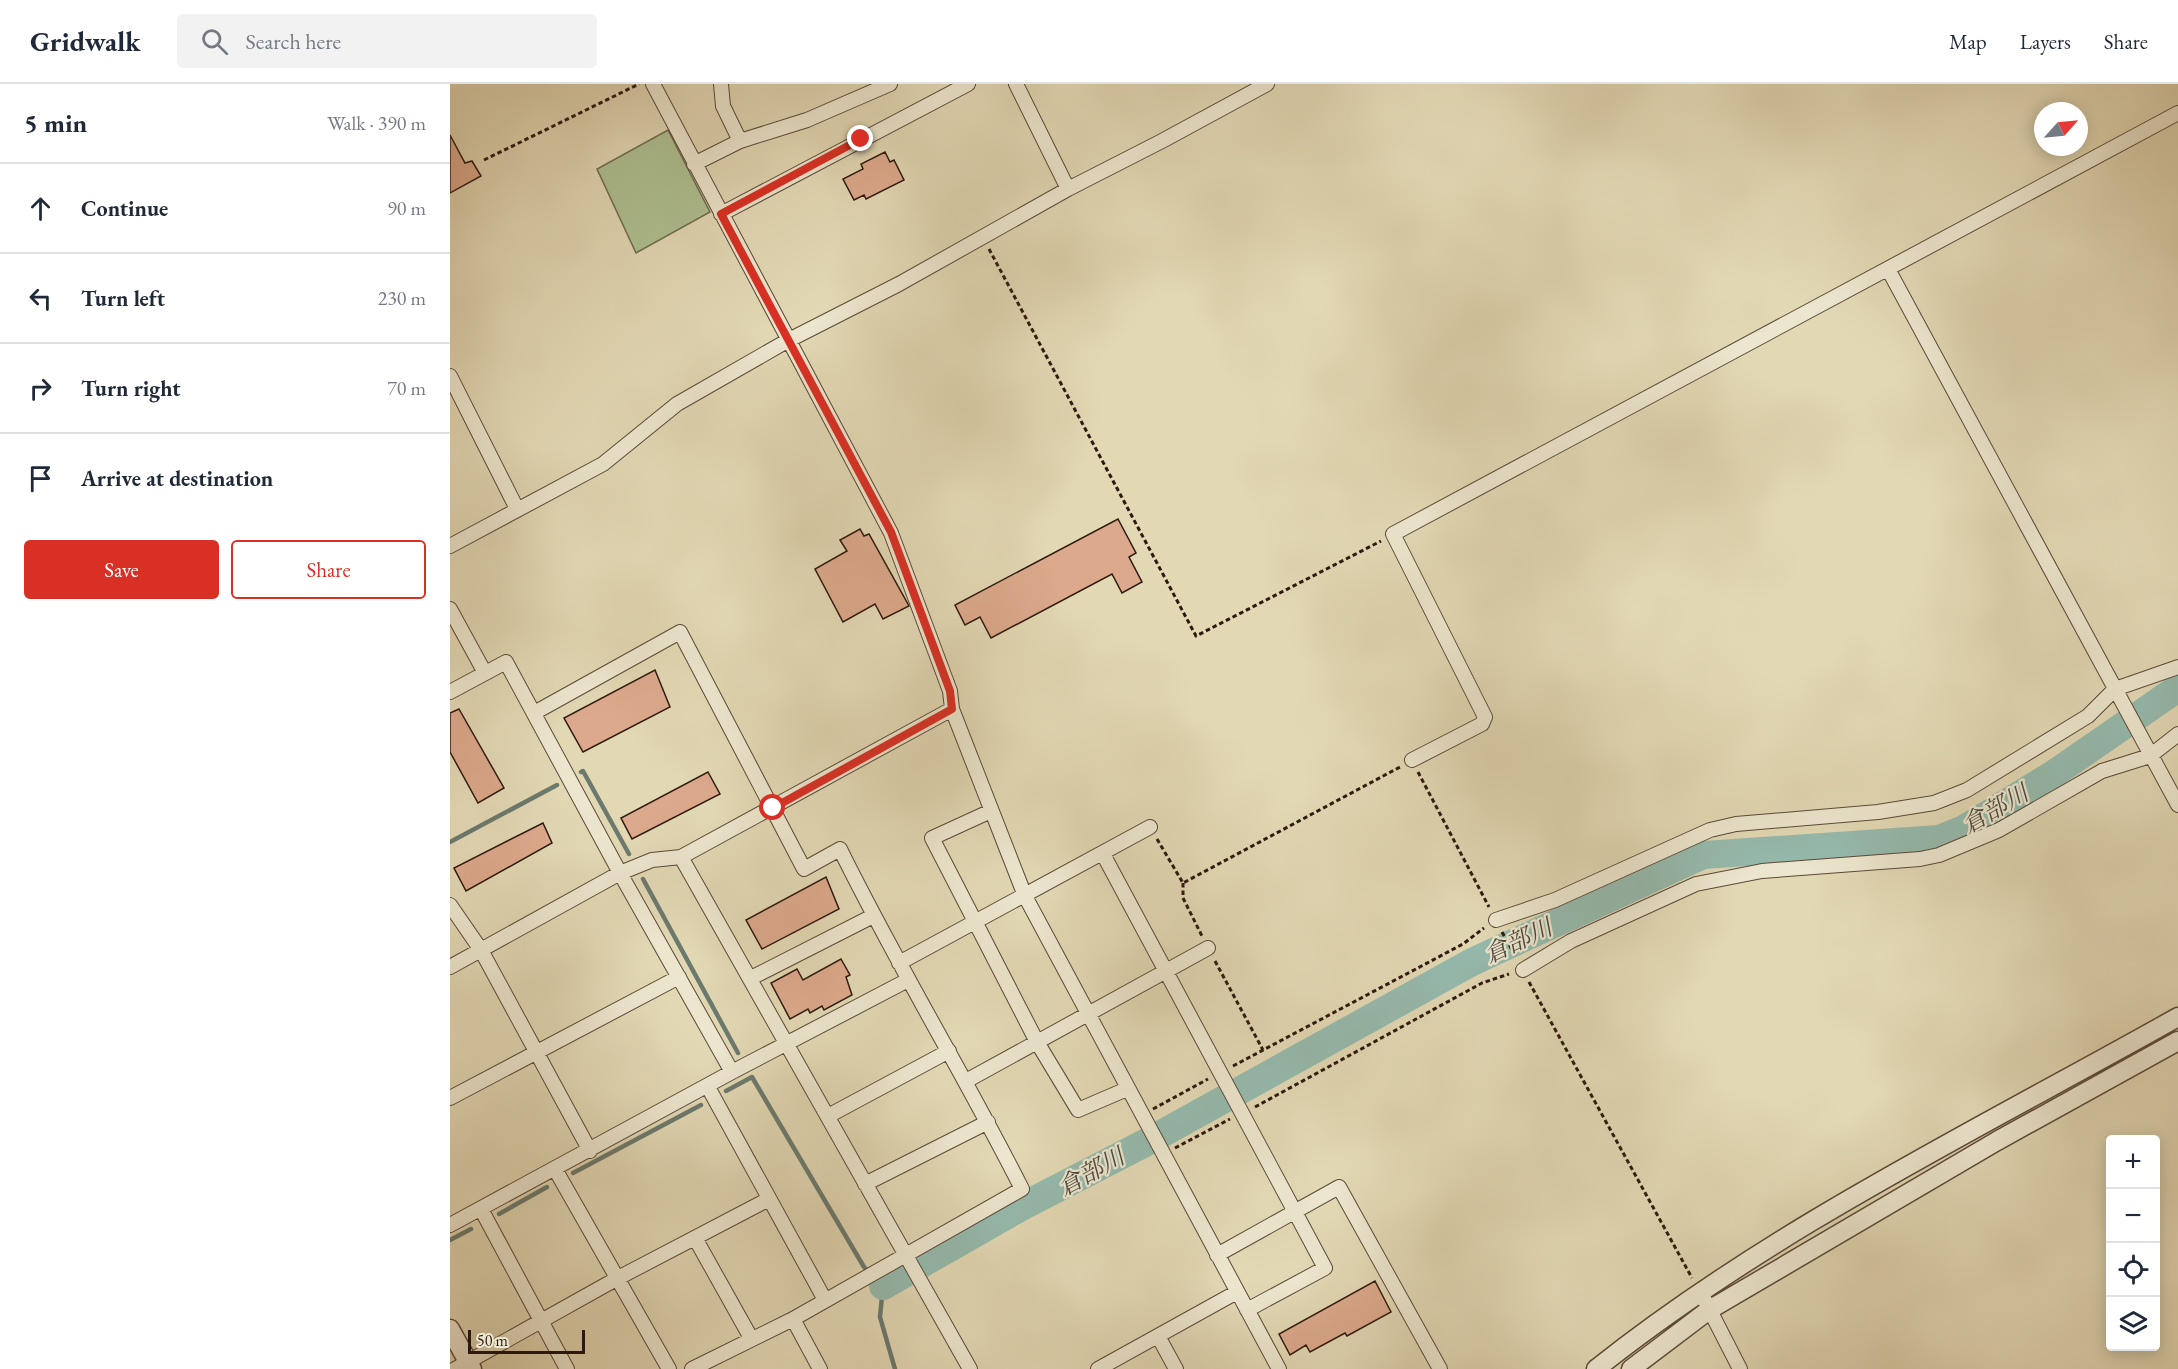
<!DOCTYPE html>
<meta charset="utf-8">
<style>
:root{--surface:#fff;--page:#f2f2f3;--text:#1f2937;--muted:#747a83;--line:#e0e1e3;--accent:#d93025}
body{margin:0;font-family:"EB Garamond","Noto Serif JP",serif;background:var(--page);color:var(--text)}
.controls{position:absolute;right:18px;bottom:18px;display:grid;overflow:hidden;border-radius:6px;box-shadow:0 3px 15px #0003}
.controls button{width:54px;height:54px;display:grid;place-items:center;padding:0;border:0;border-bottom:2px solid var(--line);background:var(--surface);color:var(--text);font:30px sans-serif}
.compass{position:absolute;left:1584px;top:18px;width:54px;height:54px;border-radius:50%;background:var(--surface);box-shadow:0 3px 15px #0003;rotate:63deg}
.scale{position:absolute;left:18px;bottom:15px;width:117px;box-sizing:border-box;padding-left:6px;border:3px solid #2e190f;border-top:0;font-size:16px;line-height:21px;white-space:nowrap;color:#2e190f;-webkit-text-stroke:4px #ece6ce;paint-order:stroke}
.stop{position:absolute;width:18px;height:18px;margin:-14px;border:4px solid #d93025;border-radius:50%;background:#fff}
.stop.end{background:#d93025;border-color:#fff;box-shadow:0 2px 6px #0008}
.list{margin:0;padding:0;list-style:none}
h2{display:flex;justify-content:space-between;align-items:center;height:78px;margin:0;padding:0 24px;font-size:26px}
h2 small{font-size:20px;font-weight:400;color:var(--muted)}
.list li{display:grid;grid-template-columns:39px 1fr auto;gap:18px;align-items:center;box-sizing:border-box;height:90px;padding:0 24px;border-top:2px solid var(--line)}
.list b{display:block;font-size:22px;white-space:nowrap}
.list em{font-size:20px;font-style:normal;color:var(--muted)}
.actions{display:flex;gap:12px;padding:18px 24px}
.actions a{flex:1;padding:14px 0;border:2px solid var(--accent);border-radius:6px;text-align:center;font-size:21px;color:var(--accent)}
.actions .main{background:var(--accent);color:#fff}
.icon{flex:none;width:33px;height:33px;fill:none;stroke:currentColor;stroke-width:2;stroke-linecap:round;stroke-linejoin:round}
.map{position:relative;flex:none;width:1728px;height:1285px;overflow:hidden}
header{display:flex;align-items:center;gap:36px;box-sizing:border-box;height:84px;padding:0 30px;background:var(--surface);border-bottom:2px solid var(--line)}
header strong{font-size:28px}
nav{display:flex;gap:33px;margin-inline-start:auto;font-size:21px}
.search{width:420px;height:54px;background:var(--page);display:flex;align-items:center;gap:15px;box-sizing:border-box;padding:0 21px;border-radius:6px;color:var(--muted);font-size:22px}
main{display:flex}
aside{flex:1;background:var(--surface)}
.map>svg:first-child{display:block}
</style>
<header>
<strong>Gridwalk</strong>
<div class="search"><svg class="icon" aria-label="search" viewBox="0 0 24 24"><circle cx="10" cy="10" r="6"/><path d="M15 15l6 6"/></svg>Search here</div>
<nav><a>Map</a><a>Layers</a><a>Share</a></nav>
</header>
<main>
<aside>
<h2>5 min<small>Walk · 390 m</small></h2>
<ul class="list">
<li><svg class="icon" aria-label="ahead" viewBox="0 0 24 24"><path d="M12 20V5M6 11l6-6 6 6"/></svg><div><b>Continue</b></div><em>90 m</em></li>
<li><svg class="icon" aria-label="left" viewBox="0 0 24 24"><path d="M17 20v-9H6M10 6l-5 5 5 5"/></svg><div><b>Turn left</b></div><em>230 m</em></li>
<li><svg class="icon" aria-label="right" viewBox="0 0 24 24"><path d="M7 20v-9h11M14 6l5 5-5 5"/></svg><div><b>Turn right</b></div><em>70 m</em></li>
<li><svg class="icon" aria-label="arrive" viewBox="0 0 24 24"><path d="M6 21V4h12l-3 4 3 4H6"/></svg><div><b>Arrive at destination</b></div></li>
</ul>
<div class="actions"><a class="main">Save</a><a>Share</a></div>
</aside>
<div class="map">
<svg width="1728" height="1285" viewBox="0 0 1728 1285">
<rect width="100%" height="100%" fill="#e2d8b4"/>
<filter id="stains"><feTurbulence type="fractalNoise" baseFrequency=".00333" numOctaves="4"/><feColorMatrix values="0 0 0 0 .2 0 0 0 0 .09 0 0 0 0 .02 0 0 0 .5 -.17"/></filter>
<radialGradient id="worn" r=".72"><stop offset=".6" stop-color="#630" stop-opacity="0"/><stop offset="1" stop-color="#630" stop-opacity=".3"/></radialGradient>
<path fill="#aec091" stroke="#6e6c50" stroke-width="1.5" d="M218 46 260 128 186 169 147 85Z"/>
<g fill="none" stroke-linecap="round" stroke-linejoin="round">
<path stroke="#6c7a6e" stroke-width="4.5" d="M131 688 133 687 179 770
M0 758 107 701
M193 795 288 969
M276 1007 302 993 414 1183 433 1202 430 1233 445 1285
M123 1089 251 1021
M49 1130 97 1103
M0 1156 21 1145"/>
<path stroke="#95baad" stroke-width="28" d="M433 1202 573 1122 695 1059 1022 878 1240 777 1254 771 1489 755 1514 745 1602 691 1728 604"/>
</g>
<path fill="#dca98c" stroke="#2e190f" stroke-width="1.5" d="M0 51 15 79 22 77 31 92 0 109Z
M435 68 440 78 444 76 454 96 416 115 414 111 404 116 393 95 413 85 411 80Z
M668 435 686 469 679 473 692 498 672 509 662 490 541 554 530 533 515 541 505 521Z
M410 445 414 452 419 450 459 522 433 535 425 520 393 538 365 485 397 467 390 456Z
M205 586 220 623 133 668 114 634Z
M9 625 54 704 28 719 0 668V629Z
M258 688 270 710 182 755 171 734Z
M93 739 102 759 16 807 4 784Z
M376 793 389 825 312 865 296 836Z
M391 875 400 891 396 893 402 911 374 926 372 922 360 929 358 925 340 935 321 899 347 885 353 896Z
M925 1197 941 1228 897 1252 895 1249 860 1268 856 1261 840 1271 829 1250Z"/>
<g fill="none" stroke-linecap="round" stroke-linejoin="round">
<defs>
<path id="minor" d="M203 0 441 449 500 607 502 625 575 812 829 1285
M271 0 273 22 290 57
M566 0 618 105
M244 80 290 57 357 36 440 0
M271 130 518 0
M1438 185 1728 721
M0 292 67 425
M0 462 153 380 227 320 337 257 449 200 618 105 712 57 817 0
M0 525 35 589
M0 608 56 578 170 789 282 988
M84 629 230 548 354 785 390 765C447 881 514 990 572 1105L343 1235 242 1285
M962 676 1032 640 1035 633 943 450 1728 29
M541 727 482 754 587 958 628 1026 677 1005
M653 770 875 1184 797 1226
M231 773 502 625
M0 821 31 866 140 1067
M1046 836 1105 816 1260 746 1286 740 1428 728 1484 719 1517 706 1638 632 1665 605 1728 583
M449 879 700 743
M0 883 170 789 202 776 231 773 520 1285
M1073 886 1121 857 1246 800 1312 787 1470 775 1489 771 1549 746 1652 687 1700 672 1728 650
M301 894 423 832
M516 997 758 864
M258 1003 375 1216
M0 1014 229 893
M378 1032 499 967
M105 1085 219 1285
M415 1100 538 1038
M31 1125 117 1285
M0 1141 282 988 458 896
M245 1154 301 1254
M767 1171 889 1103 990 1285
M1250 1207 1290 1285
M343 1235 370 1285
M708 1252 726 1285
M5 1285 168 1194 319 1115
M648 1285 787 1208"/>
<path id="tertiary" d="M0 1245 22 1285
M1146 1285C1323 1144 1531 1044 1728 933
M1181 1285 1259 1226 1547 1057 1728 957"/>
</defs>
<use href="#minor" stroke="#5b4938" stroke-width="16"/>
<use href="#tertiary" stroke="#5b4938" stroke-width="21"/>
<path stroke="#2e190f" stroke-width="3" stroke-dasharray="4.5 3" stroke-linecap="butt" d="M34 76 189 0
M539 165 746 552 931 457
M968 688 1039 823
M707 755 733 799 950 683
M733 799V814L752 852
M1052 848 1066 873
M765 877 813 966
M1079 898 1242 1194
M783 982 1013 860 1034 844
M805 1023 1032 899 1059 890
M703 1025 758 995
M725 1064 780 1035"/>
<use href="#minor" stroke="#ece6ce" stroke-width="14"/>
<use href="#tertiary" stroke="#ece6ce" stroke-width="18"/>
</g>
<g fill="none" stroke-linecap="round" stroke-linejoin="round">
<path stroke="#d93025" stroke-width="8" d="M323 724 502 625 500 607 441 448 271 130 411 55"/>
</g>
<g text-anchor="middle" stroke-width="4.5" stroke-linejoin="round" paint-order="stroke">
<g font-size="24" font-style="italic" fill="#4d493e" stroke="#ece6ce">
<text transform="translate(1545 725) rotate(-30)" y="8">倉部川</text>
<text transform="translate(1068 857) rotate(-25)" y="8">倉部川</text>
<text transform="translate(641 1088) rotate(-29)" y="8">倉部川</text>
</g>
</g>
<rect width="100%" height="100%" filter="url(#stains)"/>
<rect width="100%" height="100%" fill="url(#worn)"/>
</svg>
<div class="controls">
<button>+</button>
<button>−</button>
<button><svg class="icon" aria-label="locate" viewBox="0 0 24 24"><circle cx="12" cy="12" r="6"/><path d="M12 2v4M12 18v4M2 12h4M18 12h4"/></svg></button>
<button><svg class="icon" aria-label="layers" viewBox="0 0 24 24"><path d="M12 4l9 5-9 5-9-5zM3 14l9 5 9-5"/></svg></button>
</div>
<svg class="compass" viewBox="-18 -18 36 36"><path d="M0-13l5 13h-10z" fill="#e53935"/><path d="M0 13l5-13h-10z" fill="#747a83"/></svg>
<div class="scale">50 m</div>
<div class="stop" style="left:323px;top:724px"></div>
<div class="stop end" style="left:411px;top:55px"></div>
</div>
</main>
